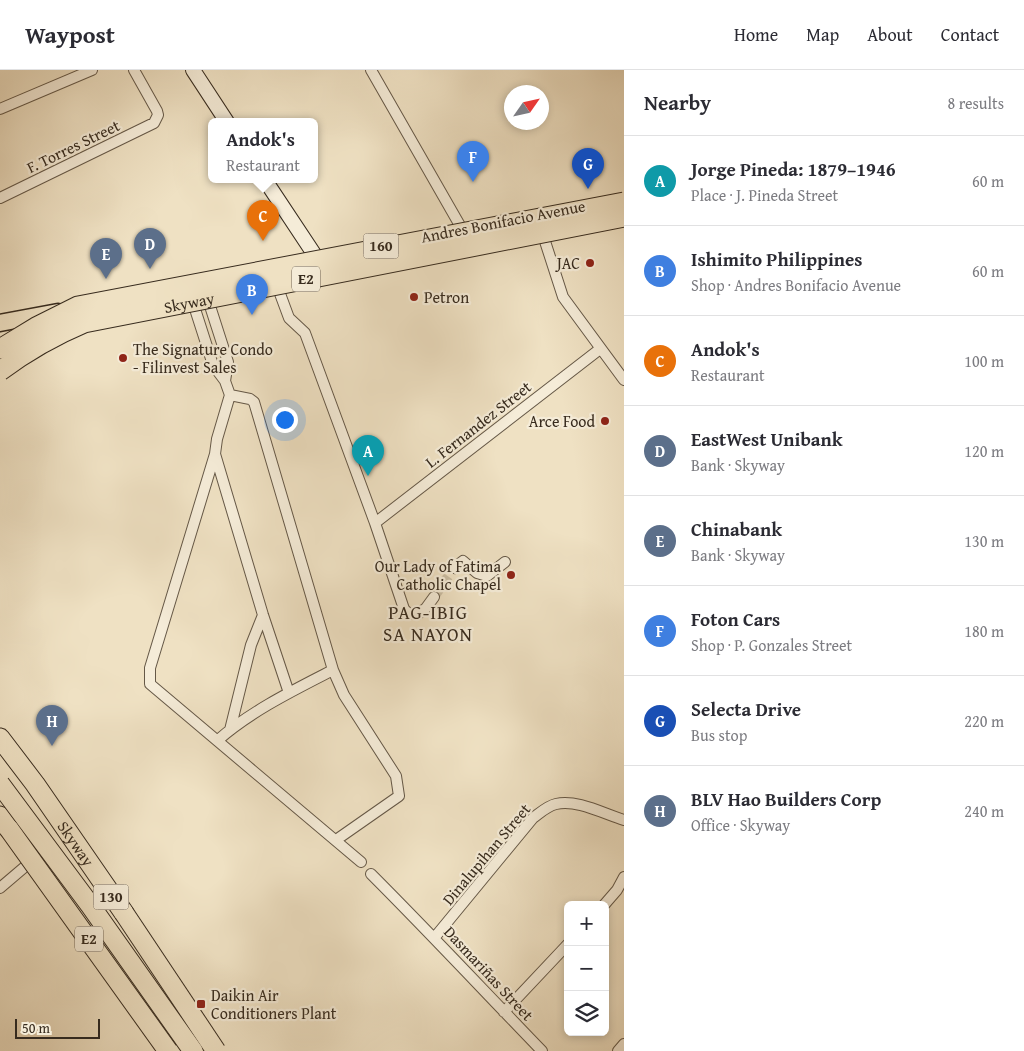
<!DOCTYPE html>
<meta charset="utf-8">
<style>
:root{--surface:#fff;--page:#f2f2f3;--text:#2b2b33;--muted:#7c7c81;--line:#e1e1e2;--accent:#7c3aed}
body{margin:0;font-family:"Gentium Book Plus",serif;background:var(--page);color:var(--text)}
.controls{position:absolute;right:15px;bottom:15px;display:grid;overflow:hidden;border-radius:8px;box-shadow:0 2px 8px #0003}
.controls button{width:45px;height:45px;display:grid;place-items:center;padding:0;border:0;border-bottom:1px solid var(--line);background:var(--surface);color:var(--text);font:25px sans-serif}
.compass{position:absolute;left:504px;top:15px;width:45px;height:45px;border-radius:50%;background:var(--surface);box-shadow:0 2px 8px #0003;rotate:56deg}
.scale{position:absolute;left:15px;bottom:12px;width:85px;box-sizing:border-box;padding-left:5px;border:2px solid #372b1e;border-top:0;font-size:14px;line-height:18px;white-space:nowrap;color:#372b1e;-webkit-text-stroke:4px #f5ecd8;paint-order:stroke}
.you{position:absolute;left:284px;top:349px;width:18px;height:18px;margin:-12px;border:4px solid #fff;border-radius:50%;background:#1a73e8;box-shadow:0 0 0 8px #1a73e833}
.badge{display:grid;place-items:center;width:32px;height:32px;border-radius:50%;background:var(--accent);color:#fff;font-size:16px;font-weight:700}
.pin{position:absolute;translate:-50% -41px;filter:drop-shadow(0 1px 2px #0008)}
.pin::after{content:'';position:absolute;top:26px;width:18px;height:15px;background:inherit;clip-path:polygon(0 0,100% 0,50% 100%)}
.popup{position:absolute;left:208px;top:48px;width:110px;height:65px;box-sizing:border-box;display:grid;place-content:center;border-radius:8px;background:var(--surface);filter:drop-shadow(0 1px 4px #0005);font-size:16px;white-space:nowrap;color:var(--muted)}
.popup b{font-size:19px;color:var(--text)}
.popup::after{content:'';position:absolute;left:50%;top:100%;margin-left:-10px;border:10px solid transparent;border-top-color:var(--surface)}
.list{margin:0;padding:0;list-style:none}
h2{display:flex;justify-content:space-between;align-items:center;height:65px;margin:0;padding:0 20px;font-size:21px}
h2 small{font-size:16px;font-weight:400;color:var(--muted)}
.list li{display:grid;grid-template-columns:32px 1fr auto;gap:15px;align-items:center;box-sizing:border-box;height:90px;padding:0 20px;border-top:1px solid var(--line)}
.list b{display:block;font-size:19px;white-space:nowrap}
.list p{margin:0;font-size:16px;white-space:nowrap;color:var(--muted)}
.list em{font-size:16px;font-style:normal;color:var(--muted)}
.icon{flex:none;width:28px;height:28px;fill:none;stroke:currentColor;stroke-width:2;stroke-linecap:round;stroke-linejoin:round}
.map{position:relative;flex:none;width:624px;height:981px;overflow:hidden}
header{display:flex;align-items:center;gap:30px;box-sizing:border-box;height:70px;padding:0 25px;background:var(--surface);border-bottom:1px solid var(--line)}
header strong{font-size:24px}
nav{display:flex;gap:28px;margin-inline-start:auto;font-size:18px}
main{display:flex}
aside{flex:1;background:var(--surface)}
.map>svg:first-child{display:block}
</style>
<header>
<strong>Waypost</strong>
<nav><a>Home</a><a>Map</a><a>About</a><a>Contact</a></nav>
</header>
<main>
<div class="map">
<svg width="624" height="981" viewBox="0 0 624 981">
<rect width="100%" height="100%" fill="#efe1c3"/>
<filter id="stains"><feTurbulence type="fractalNoise" baseFrequency=".004" numOctaves="4"/><feColorMatrix values="0 0 0 0 .2 0 0 0 0 .09 0 0 0 0 .02 0 0 0 .5 -.17"/></filter>
<radialGradient id="worn" r=".72"><stop offset=".6" stop-color="#630" stop-opacity="0"/><stop offset="1" stop-color="#630" stop-opacity=".3"/></radialGradient>
<g fill="none" stroke-linecap="round" stroke-linejoin="round">
<path stroke="#cabda2" stroke-width="10" stroke-dasharray="10 5" stroke-linecap="butt" d="M434 527 454 498"/>
<defs>
<path id="minor" d="M371 0 462 159
M0 39 92 0
M0 128 154 53 158 45 157 41 134 0
M541 159 563 227 624 310
M279 221 289 248 305 263 375 453 404 539 409 544H418L426 538 434 527
M210 236 228 292 225 311
M195 239 213 295 225 311 230 325 217 369 215 384 150 598V614L361 792
M230 325 250 329 254 332 333 600 344 625 396 706 399 726 336 770
M215 384 263 545 289 623
M375 453 600 279
M454 498 463 491 477 503 487 506 505 492
M230 660 251 575 263 545
M218 670C251 641 294 620 333 600
M371 804C429 862 485 922 542 981
M0 818 34 789
M604 835 617 820 624 807
M435 867 533 748C540 743 547 736 556 734 577 729 604 744 624 750
M504 942 568 874
M618 981 624 974"/>
<path id="secondary" d="M193 0 227 52
M265 110 322 196"/>
<path id="primary" d="M0 253 58 242"/>
<g id="motorway">
<path id="s1" d="M0 668 35 714 124 843"/>
<path d="M0 746 9 759"/>
</g>
</defs>
<use href="#minor" stroke="#655847" stroke-width="12"/>
<use href="#secondary" stroke="#372b1e" stroke-width="16"/>
<use href="#primary" stroke="#372b1e" stroke-width="19"/>
<use href="#motorway" stroke="#372b1e" stroke-width="21"/>
<use href="#minor" stroke="#f5ecd8" stroke-width="10"/>
<use href="#secondary" stroke="#f5ecd8" stroke-width="14"/>
<use href="#primary" stroke="#efe1c3" stroke-width="16"/>
<use href="#motorway" stroke="#efe1c3" stroke-width="19"/>
<defs>
<g id="motorway-bridge">
<path d="M0 279 36 257 78 236 624 132"/>
<path id="s2" d="M0 301C27 281 53 266 84 253L624 147"/>
<path d="M0 714 90 835 193 981"/>
<path d="M9 759 168 981"/>
<path d="M124 843 216 981"/>
</g>
</defs>
<use href="#motorway-bridge" stroke="#372b1e" stroke-width="21" stroke-linecap="butt"/>
<use href="#motorway-bridge" stroke="#efe1c3" stroke-width="19"/>
</g>
<g fill="#8f2418" stroke="#f5ecd8" stroke-width="2">
<circle cx="590" cy="193" r="5"/>
<circle cx="414" cy="227" r="5"/>
<circle cx="123" cy="288" r="5"/>
<circle cx="605" cy="351" r="5"/>
<circle cx="511" cy="505" r="5"/>
<rect x="196" y="929" width="10" height="10" rx="2.5"/>
</g>
<g text-anchor="middle" stroke-width="4.5" stroke-linejoin="round" paint-order="stroke">
<g fill="#f5ecd8" stroke="#706556" stroke-width="1">
<rect x="363.5" y="163.5" width="35" height="25" rx="4"/>
<rect x="292" y="196.5" width="28" height="25" rx="4"/>
<rect x="93.5" y="814.5" width="35" height="25" rx="4"/>
<rect x="75" y="856.5" width="28" height="25" rx="4"/>
</g>
<g font-size="15" font-weight="bold" fill="#372b1e">
<text x="381" y="181">160</text>
<text x="306" y="214">E2</text>
<text x="111" y="832">130</text>
<text x="89" y="874">E2</text>
</g>
<g font-size="16" fill="#372b1e" stroke="#f5ecd8">
<text transform="translate(73 76) rotate(-26)" y="6">F. Torres Street</text>
<text transform="translate(503 151) rotate(-11)" y="6">Andres Bonifacio Avenue</text>
<text dy="6" stroke="none"><textPath href="#s2" startOffset="204">Skyway</textPath></text>
<text transform="translate(478 354) rotate(-38)" y="6">L. Fernandez Street</text>
<text dy="6" stroke="none"><textPath href="#s1" startOffset="130">Skyway</textPath></text>
<text transform="translate(486 784) rotate(-50)" y="6">Dinalupihan Street</text>
<text transform="translate(489 903) rotate(47)" y="6">Dasmariñas Street</text>
</g>
<g font-size="16" fill="#372b1e" stroke="#f5ecd8" text-anchor="end">
<text x="580" y="199">JAC</text>
<text x="424" y="233" text-anchor="start">Petron</text>
<text x="133" y="285" text-anchor="start">The Signature Condo<tspan x="133" dy="18">- Filinvest Sales</tspan></text>
<text x="595" y="357">Arce Food</text>
<text x="501" y="502">Our Lady of Fatima<tspan x="501" dy="18">Catholic Chapel</tspan></text>
<text x="211" y="931" text-anchor="start">Daikin Air<tspan x="211" dy="18">Conditioners Plant</tspan></text>
</g>
<g font-size="19" letter-spacing="1" fill="#372b1e" stroke="#f5ecd8">
<text x="428" y="549">PAG-IBIG<tspan x="428" dy="22">SA NAYON</tspan></text>
</g>
</g>
<rect width="100%" height="100%" filter="url(#stains)"/>
<rect width="100%" height="100%" fill="url(#worn)"/>
</svg>
<div class="controls">
<button>+</button>
<button>−</button>
<button><svg class="icon" aria-label="layers" viewBox="0 0 24 24"><path d="M12 4l9 5-9 5-9-5zM3 14l9 5 9-5"/></svg></button>
</div>
<svg class="compass" viewBox="-18 -18 36 36"><path d="M0-13l5 13h-10z" fill="#e53935"/><path d="M0 13l5-13h-10z" fill="#7c7c81"/></svg>
<div class="scale">50 m</div>
<div class="you"></div>
<div class="pin badge" style="left:368px;top:406px;background:#0f9aa8">A</div>
<div class="pin badge" style="left:252px;top:245px;background:#3f7fe0">B</div>
<div class="pin badge" style="left:263px;top:171px;background:#e8710a">C</div>
<div class="popup"><b>Andok's</b>Restaurant</div>
<div class="pin badge" style="left:150px;top:199px;background:#5c6f8a">D</div>
<div class="pin badge" style="left:106px;top:209px;background:#5c6f8a">E</div>
<div class="pin badge" style="left:473px;top:112px;background:#3f7fe0">F</div>
<div class="pin badge" style="left:588px;top:119px;background:#1a4fb4">G</div>
<div class="pin badge" style="left:52px;top:676px;background:#5c6f8a">H</div>
</div>
<aside>
<h2>Nearby<small>8 results</small></h2>
<ul class="list">
<li><span class="badge" style="background:#0f9aa8">A</span><div><b>Jorge Pineda: 1879–1946</b><p>Place · J. Pineda Street</p></div><em>60 m</em></li>
<li><span class="badge" style="background:#3f7fe0">B</span><div><b>Ishimito Philippines</b><p>Shop · Andres Bonifacio Avenue</p></div><em>60 m</em></li>
<li><span class="badge" style="background:#e8710a">C</span><div><b>Andok's</b><p>Restaurant</p></div><em>100 m</em></li>
<li><span class="badge" style="background:#5c6f8a">D</span><div><b>EastWest Unibank</b><p>Bank · Skyway</p></div><em>120 m</em></li>
<li><span class="badge" style="background:#5c6f8a">E</span><div><b>Chinabank</b><p>Bank · Skyway</p></div><em>130 m</em></li>
<li><span class="badge" style="background:#3f7fe0">F</span><div><b>Foton Cars</b><p>Shop · P. Gonzales Street</p></div><em>180 m</em></li>
<li><span class="badge" style="background:#1a4fb4">G</span><div><b>Selecta Drive</b><p>Bus stop</p></div><em>220 m</em></li>
<li><span class="badge" style="background:#5c6f8a">H</span><div><b>BLV Hao Builders Corp</b><p>Office · Skyway</p></div><em>240 m</em></li>
</ul>
</aside>
</main>
